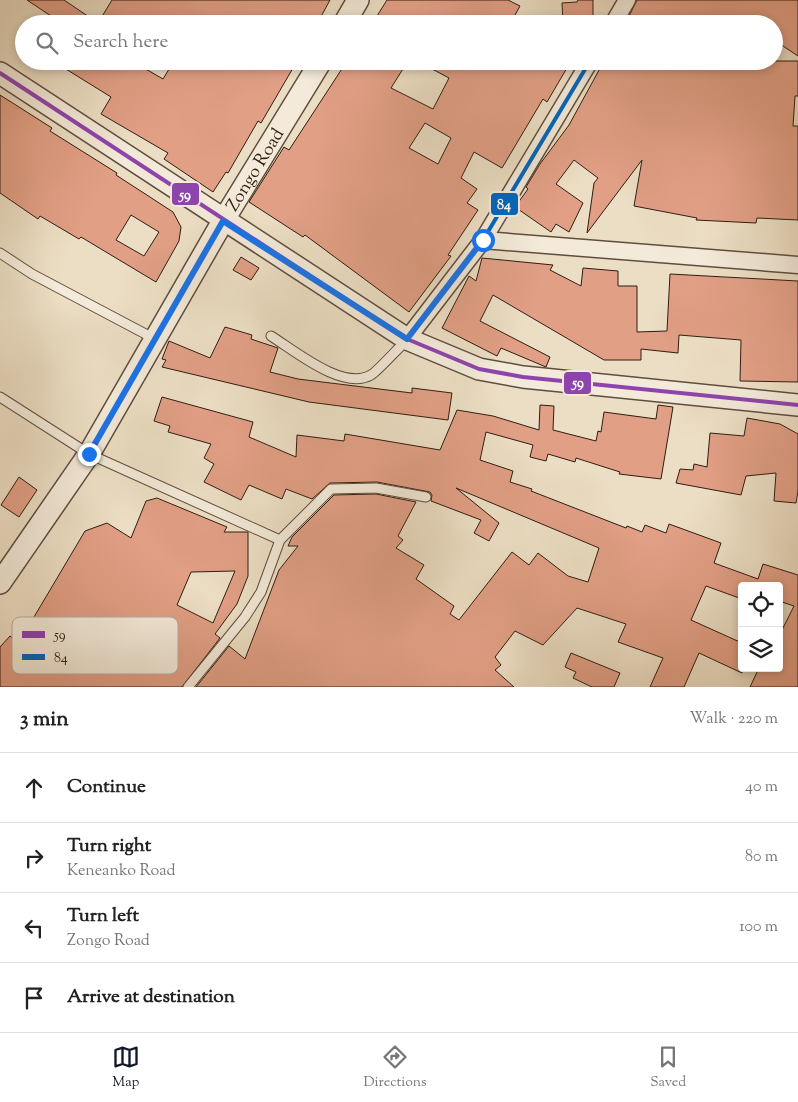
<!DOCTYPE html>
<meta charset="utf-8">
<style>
:root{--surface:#fff;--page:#f6f6f6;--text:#222;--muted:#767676;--line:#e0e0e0;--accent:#111827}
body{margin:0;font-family:"Sorts Mill Goudy",serif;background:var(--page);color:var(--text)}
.controls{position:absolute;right:15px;bottom:15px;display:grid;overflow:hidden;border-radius:5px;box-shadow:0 2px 8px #0003}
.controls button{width:45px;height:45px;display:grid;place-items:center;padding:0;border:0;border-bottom:1px solid var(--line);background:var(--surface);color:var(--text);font:25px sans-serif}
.stop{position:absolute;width:15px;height:15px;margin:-11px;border:4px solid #1a73e8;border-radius:50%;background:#fff}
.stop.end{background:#1a73e8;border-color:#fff;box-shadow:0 1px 5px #0008}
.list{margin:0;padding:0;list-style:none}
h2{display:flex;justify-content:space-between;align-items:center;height:65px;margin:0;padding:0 20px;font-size:21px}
h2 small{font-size:16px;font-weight:400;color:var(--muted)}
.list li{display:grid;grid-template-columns:32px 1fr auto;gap:15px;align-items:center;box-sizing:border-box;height:70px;padding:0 20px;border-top:1px solid var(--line)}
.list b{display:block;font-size:19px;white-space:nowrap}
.list p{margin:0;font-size:16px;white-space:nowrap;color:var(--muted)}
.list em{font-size:16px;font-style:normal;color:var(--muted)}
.icon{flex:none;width:28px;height:28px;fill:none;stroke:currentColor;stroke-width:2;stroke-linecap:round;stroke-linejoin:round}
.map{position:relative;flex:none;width:798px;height:687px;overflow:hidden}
.search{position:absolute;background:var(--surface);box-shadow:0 2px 8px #0003;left:15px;right:15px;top:15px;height:55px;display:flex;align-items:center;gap:12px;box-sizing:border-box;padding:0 18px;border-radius:28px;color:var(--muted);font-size:19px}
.sheet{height:345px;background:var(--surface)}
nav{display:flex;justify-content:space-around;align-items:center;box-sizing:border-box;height:70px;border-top:1px solid var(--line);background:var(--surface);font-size:14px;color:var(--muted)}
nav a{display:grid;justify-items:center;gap:2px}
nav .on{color:var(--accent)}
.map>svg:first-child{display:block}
</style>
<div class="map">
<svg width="798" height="687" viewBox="0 0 798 687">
<rect width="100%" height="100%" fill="#ecdec4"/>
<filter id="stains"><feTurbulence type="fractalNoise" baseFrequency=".004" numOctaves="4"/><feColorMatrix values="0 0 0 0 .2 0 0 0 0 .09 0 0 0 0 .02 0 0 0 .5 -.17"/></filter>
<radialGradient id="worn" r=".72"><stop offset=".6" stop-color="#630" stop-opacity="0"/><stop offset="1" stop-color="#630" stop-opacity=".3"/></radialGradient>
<path fill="#e19f85" stroke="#301d11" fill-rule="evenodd" d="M27 0H64L98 23 112 0H330L317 24H63Z
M387 0H508L520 6 510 24H372Z
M578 0H593V21L563 22 562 3 577 2Z
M637 0H798V56L774 40V24H625Z
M53 61H132L163 79 174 61H281L293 68 261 123 258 121 228 173 226 172 213 192 164 159 168 153 101 114 111 97Z
M347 61H408L391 88 433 109 449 78 417 61H571L547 102 543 99 502 168 474 152 461 178 477 189 467 203 478 210 448 255 451 256 409 312 305 235 303 237 249 202 284 147 289 150ZM425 123 451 138 438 164 409 148Z
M604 61H798V96H795L793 126H798V220L757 218 756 223 696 220 697 218 634 206 642 160 587 233 594 183 598 178 574 160 556 184 583 203 569 232 556 224 551 232 515 207 528 189 526 187 540 164 569 125Z
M0 95 52 128 50 131 117 173 116 175 173 212 181 227 179 241 156 282 81 237 79 239 40 216 38 219 0 193ZM131 215 159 232 144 256 116 240Z
M241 257 259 268 251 280 233 270Z
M482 258 553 265 550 270 581 286 583 268 618 271V286H637V332L667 331 670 274 798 281V382L740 381 741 340 679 335 678 353 641 349V360H604L493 295 480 321 550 357 546 367 501 348 497 356 442 328 469 276 476 281Z
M225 327 252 335 251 339 278 348 270 372 298 379 412 393V388L452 393 448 420 309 402 162 367 166 360 162 359 169 341 210 358Z
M162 397 253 422 249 437 296 457 297 435 344 441 345 434 440 450 457 410 493 416 539 430 540 405 554 406 553 430 596 441 598 431 601 432 604 412 656 419 658 405 673 407 661 479 619 474 620 472 576 458 575 462 548 454 546 461 530 457 533 445 486 432 480 460 513 471 510 482 532 489 531 491 626 528 627 526 642 532 645 525 666 533 669 524 721 543 714 563 758 579 763 564 798 575V687H750L759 668H779V636L794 606 779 601V586H742V599L706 586 691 620 742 643V673L699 653 684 687H650L663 658 618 642 626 624 577 608 543 645 515 631 495 657 501 665 495 670 514 687H196L229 646 245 659 279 570 298 546H288L292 537 334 495 376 494 416 502 398 536 403 540 396 548 424 565 416 579 454 606 450 614 459 620 512 552 529 565 538 553 568 576 588 582 599 548 456 488 499 523 489 541 474 533 481 520 431 501 432 495 430 492 377 482 330 483 312 499 286 489 282 499 249 485 241 500 204 482 214 464 204 458 211 444 168 432 170 426 154 421Z
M747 418 780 424 798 434V491L796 503 774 501 776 473 746 476 741 495 676 483 680 469 693 470 694 464 707 467 710 433 744 436Z
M19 477 37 490 19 517 1 505Z
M157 498 227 527 224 532H248V576L237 604 215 634 220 638 182 687H0V647L10 636 39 661 34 617 85 531 107 523 131 538 146 501ZM235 571 213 623 177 605 191 572Z
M571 653 620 673 614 687H592L573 678 576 672 565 667Z"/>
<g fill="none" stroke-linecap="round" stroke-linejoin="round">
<defs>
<path id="service" d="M0 253 32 274 155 339
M271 336C295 351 343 391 371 375 378 371 399 347 407 340
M0 397 89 454 280 540
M188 687 245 617 261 592 280 540 331 489 376 488 426 497"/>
<path id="minor" d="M613 24 627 0
M483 240 798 265
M407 339 483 240 590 61"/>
<g id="tertiary">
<path d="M344 24 358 0"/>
<path d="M0 73 407 339 479 369 523 377 798 405"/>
<path id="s1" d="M0 583 89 454 223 221 321 61"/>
</g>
</defs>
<use href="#service" stroke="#5f4d3e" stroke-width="11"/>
<use href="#minor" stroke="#5f4d3e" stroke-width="19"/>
<use href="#tertiary" stroke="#5f4d3e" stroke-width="24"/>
<use href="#service" stroke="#f3ead9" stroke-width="9"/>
<use href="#minor" stroke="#f3ead9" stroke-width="16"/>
<use href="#tertiary" stroke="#f3ead9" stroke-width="21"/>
<defs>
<path id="bus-1" d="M0 73 407 339 479 369 523 377 798 405"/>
<path id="bus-2" d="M407 339 483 240 590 61"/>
</defs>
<use href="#bus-1" stroke="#f3ead9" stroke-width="8"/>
<use href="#bus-2" stroke="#f3ead9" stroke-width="8"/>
<use href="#bus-1" stroke="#8e44ad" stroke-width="4"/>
<use href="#bus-2" stroke="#0065bd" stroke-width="4"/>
</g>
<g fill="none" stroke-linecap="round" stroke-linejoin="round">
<path stroke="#1a73e8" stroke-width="6" d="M89 454 223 221 407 339 483 240"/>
</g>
<g text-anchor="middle" stroke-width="4.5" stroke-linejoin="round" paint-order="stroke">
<g font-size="18" fill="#301d11" stroke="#f3ead9">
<text dy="6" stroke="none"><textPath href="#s1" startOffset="486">Zongo Road</textPath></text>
</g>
</g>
<rect x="12" y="617" width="166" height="57" rx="8" fill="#f3ead9" stroke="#b8ac9d" stroke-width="1"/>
<rect x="22" y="631" width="23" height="7" fill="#8e44ad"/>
<rect x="22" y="654" width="23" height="6" fill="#0065bd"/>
<g font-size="14" fill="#301d11">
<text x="54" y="639">59</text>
<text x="54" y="662">84</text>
</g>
<g stroke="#f3ead9" stroke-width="2">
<rect x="171" y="182" width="29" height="24" rx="5" fill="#8e44ad"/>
<rect x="490" y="192" width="29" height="24" rx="5" fill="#0065bd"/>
<rect x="563" y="371" width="29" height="24" rx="5" fill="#8e44ad"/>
</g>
<g font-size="14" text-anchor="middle" font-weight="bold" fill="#fff">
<text x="185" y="199">59</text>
<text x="504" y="209">84</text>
<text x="578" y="387">59</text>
</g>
<rect width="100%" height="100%" filter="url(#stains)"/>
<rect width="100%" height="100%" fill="url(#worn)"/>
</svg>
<div class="controls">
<button><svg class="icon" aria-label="locate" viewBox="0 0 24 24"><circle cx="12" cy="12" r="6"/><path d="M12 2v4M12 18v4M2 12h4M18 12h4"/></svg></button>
<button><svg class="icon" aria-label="layers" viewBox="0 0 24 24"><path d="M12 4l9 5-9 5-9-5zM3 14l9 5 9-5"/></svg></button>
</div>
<div class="stop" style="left:483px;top:240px"></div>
<div class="stop end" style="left:89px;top:454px"></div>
<div class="search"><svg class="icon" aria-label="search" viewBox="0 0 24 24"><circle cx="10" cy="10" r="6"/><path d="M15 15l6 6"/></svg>Search here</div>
</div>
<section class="sheet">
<h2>3 min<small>Walk · 220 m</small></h2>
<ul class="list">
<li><svg class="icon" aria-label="ahead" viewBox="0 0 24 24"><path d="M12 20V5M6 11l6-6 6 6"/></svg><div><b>Continue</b></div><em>40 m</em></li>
<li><svg class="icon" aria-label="right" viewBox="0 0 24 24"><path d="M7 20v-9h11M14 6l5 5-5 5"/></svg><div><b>Turn right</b><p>Keneanko Road</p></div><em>80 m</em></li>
<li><svg class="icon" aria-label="left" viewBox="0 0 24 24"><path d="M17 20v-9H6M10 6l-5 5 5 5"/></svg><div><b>Turn left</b><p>Zongo Road</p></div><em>100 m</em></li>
<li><svg class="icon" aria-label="arrive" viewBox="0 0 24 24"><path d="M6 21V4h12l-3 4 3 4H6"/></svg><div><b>Arrive at destination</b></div></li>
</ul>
</section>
<nav>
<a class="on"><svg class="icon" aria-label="map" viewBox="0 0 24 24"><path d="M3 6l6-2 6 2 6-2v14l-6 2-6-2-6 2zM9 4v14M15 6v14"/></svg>Map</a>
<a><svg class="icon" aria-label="directions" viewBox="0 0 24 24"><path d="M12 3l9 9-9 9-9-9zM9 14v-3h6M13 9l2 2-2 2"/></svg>Directions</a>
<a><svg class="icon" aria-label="saved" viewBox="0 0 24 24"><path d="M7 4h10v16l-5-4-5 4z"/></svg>Saved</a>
</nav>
